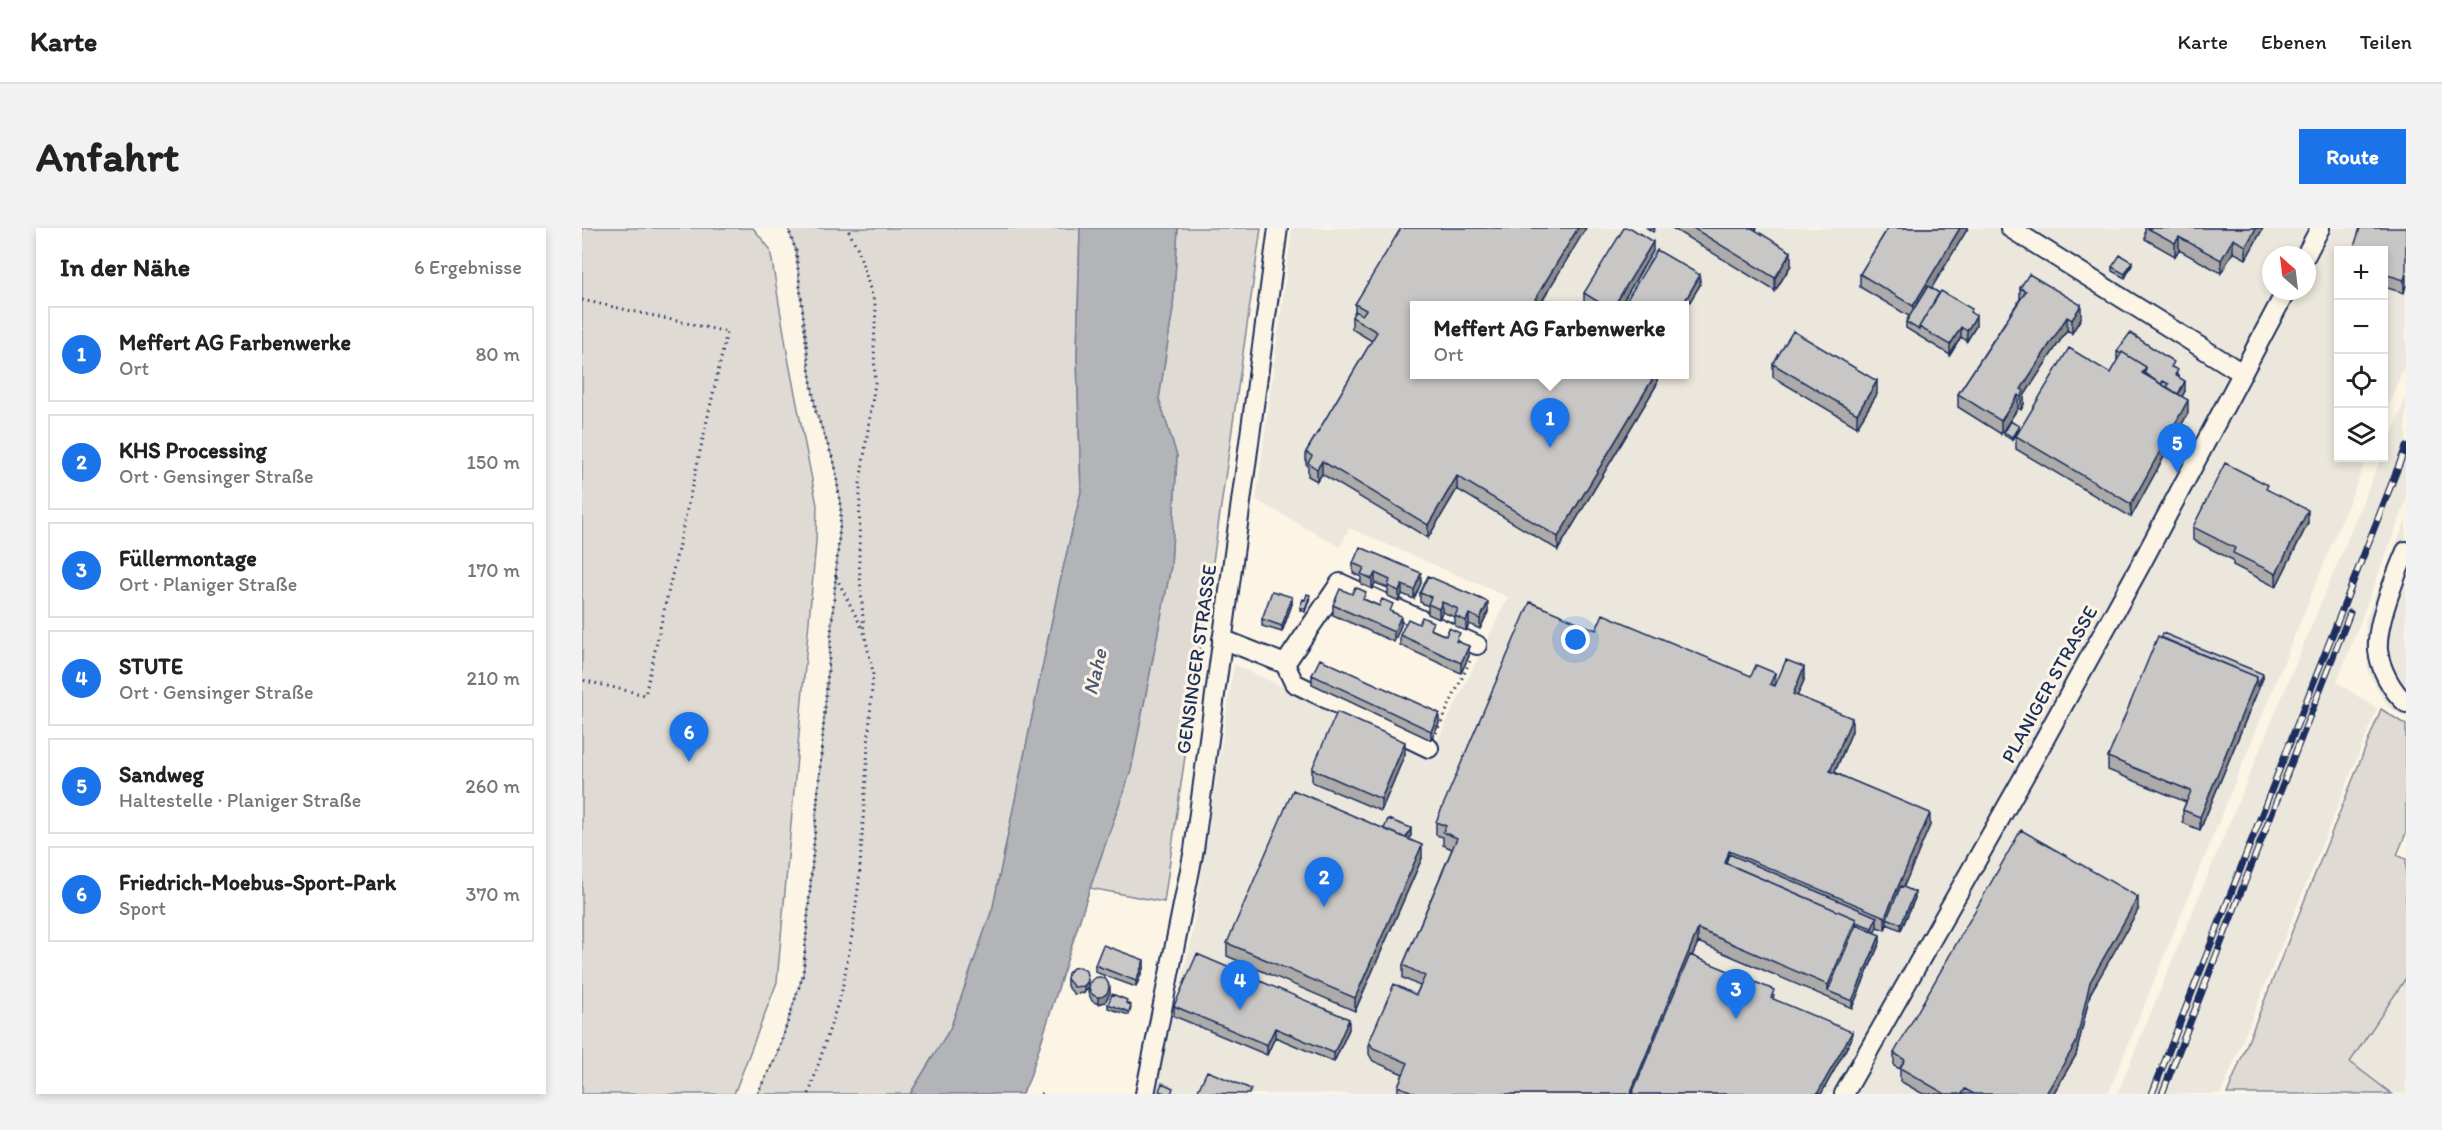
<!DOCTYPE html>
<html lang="de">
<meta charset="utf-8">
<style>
:root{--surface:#fff;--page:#f2f2f2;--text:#222;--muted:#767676;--line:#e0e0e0;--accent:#1a73e8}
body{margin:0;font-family:Itim,sans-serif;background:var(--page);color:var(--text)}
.controls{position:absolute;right:18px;top:18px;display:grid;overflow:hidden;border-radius:0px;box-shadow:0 3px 9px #0003}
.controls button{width:54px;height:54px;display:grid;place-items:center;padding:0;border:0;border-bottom:2px solid var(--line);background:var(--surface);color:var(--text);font:30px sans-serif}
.compass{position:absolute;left:1680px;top:18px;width:54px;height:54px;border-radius:50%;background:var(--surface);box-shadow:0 3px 9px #0003;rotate:332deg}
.you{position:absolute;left:994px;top:412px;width:21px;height:21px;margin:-15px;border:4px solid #fff;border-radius:50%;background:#1a73e8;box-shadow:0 0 0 9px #1a73e833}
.badge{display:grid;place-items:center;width:39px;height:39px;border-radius:50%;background:var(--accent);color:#fff;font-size:20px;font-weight:700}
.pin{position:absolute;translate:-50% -50px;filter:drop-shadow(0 2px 3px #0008)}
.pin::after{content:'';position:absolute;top:32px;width:21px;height:18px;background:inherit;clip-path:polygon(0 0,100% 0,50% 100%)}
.popup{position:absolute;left:828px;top:73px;width:279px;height:78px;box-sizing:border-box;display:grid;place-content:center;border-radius:0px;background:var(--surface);filter:drop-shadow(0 2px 4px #0005);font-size:20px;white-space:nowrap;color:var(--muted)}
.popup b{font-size:22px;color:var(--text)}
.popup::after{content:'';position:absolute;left:50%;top:100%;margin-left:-12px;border:12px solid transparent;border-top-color:var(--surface)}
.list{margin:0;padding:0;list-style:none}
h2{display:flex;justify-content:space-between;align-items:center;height:78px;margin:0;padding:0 24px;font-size:26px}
h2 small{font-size:20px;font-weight:400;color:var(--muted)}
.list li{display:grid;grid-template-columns:39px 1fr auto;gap:18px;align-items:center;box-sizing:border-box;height:96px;margin:0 12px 12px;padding:0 12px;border:2px solid var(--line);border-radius:0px}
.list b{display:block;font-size:22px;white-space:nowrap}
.list p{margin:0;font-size:20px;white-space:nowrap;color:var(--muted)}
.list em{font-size:20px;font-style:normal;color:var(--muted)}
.icon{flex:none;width:33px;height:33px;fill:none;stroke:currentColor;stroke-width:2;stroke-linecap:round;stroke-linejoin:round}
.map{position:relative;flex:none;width:1824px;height:866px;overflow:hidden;border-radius:0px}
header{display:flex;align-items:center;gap:36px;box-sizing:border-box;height:84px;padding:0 30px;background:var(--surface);border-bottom:2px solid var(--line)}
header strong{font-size:28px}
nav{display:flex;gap:33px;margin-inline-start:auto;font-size:21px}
.intro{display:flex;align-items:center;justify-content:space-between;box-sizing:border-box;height:144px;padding:0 36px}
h1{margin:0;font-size:42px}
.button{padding:15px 27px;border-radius:0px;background:var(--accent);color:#fff;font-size:21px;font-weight:700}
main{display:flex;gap:36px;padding:0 36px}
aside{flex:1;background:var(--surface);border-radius:0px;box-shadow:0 3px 9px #0003}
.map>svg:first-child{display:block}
</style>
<header>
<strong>Karte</strong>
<nav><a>Karte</a><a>Ebenen</a><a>Teilen</a></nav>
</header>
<div class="intro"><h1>Anfahrt</h1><a class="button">Route</a></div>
<main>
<aside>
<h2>In der Nähe<small>6 Ergebnisse</small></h2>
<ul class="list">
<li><span class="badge">1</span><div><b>Meffert AG Farbenwerke</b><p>Ort</p></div><em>80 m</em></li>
<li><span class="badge">2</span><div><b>KHS Processing</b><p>Ort · Gensinger Straße</p></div><em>150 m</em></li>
<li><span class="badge">3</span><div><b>Füllermontage</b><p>Ort · Planiger Straße</p></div><em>170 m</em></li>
<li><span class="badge">4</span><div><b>STUTE</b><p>Ort · Gensinger Straße</p></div><em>210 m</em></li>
<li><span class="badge">5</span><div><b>Sandweg</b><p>Haltestelle · Planiger Straße</p></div><em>260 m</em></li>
<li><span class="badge">6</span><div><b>Friedrich-Moebus-Sport-Park</b><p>Sport</p></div><em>370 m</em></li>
</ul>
</aside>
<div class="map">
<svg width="1824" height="866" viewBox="0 0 1824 866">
<rect width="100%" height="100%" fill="#fcf5e5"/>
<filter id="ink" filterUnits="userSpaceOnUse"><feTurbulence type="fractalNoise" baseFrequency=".0167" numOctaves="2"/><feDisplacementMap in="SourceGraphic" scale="12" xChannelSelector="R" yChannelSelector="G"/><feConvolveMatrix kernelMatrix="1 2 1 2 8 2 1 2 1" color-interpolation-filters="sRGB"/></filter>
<g filter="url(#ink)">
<path fill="#ece7dc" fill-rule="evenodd" d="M710 0H1824V134L1802 189V22H1756V230H1785L1526 866H571L609 714 652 436 848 528 926 369 767 300 758 319 674 272ZM1689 27H1725V63H1689ZM833 77H1103V146H833Z
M1824 170V274L1755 454 1795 481 1639 866H1535L1799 230H1802V224Z
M1824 291V490L1806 479 1786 444 1783 394Z
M1824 750V866H1810L1767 834Z"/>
<path fill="#dfdbd4" stroke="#7d8599" stroke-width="1.5" d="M0 0H171L188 21 207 135 235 277 234 314 195 754 152 866H0Z
M206 0H498L495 129 499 264 477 358 411 679 368 801 328 866H175L194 829 221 747 259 284 253 237 234 184 227 140 214 23Z
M596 0H679L582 674 508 660 549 542 589 338 595 228 577 171 591 80Z
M1799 481 1824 497V605L1815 627 1824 631V750L1768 834 1810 866H1645Z"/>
<path fill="#b2b4b8" stroke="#767f94" stroke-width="1.5" d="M498 0H596L591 80 577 171 595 228 589 338 549 542 508 660 447 852 440 866H328L368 801 411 679 477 358 499 264 495 129Z"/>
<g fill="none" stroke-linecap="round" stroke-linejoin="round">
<defs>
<path id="minor" d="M1428 0 1660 145
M1724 27 1738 0
M1824 323C1813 349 1794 395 1796 422 1798 441 1810 463 1824 475
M640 411 703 436 712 455 847 520
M703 436 758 355 895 417
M563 866 612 622 696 0
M1262 866 1440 552 1558 338 1704 63"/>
</defs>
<use href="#minor" stroke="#1b2f5e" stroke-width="22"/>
<path stroke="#1b2f5e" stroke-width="3" stroke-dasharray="1.5 4.5" stroke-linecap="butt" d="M0 72 145 104 63 467 0 452
M254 349 281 402
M854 505 888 433
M175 866 194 829 221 747 259 284 253 237 234 184 227 140 214 23 206 0
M227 866 260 762 270 707 277 653 291 444 282 404 277 334 278 255 293 155 292 116 294 80 276 21 265 0
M459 866 460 864"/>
<use href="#minor" stroke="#fcf5e5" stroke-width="18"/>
<defs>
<path id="rail" d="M1570 866 1824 219
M1580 866 1768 385"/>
</defs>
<use href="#rail" stroke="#1b2f5e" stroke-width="7"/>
<use href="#rail" stroke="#fcf5e5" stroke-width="4.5" stroke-dasharray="14" stroke-linecap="butt"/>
</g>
<path fill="#acabaa" stroke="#1b2f5e" stroke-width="1.5" d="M1065 0H1073L1071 4Z
M1090 0H1175L1174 3 1209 37 1193 63Z
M1306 0H1386L1349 60 1390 86 1394 98 1385 113 1379 109 1368 127 1324 100V94L1327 88 1278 59V46Z
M1563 0H1681L1664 31 1651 24 1639 45 1597 22 1593 28 1563 11Z
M1824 0 1822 65 1802 59V22Z
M1071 23 1038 78H1006L1002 75V65Z
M1550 37 1543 50 1530 43V39Z
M1118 57 1103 78H1044V73Z
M1438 60 1499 90 1490 105 1485 102 1442 168V176L1439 182 1436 180 1419 206 1376 179V166L1438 71Z
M959 75 1075 147V156L976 322 875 261 846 310 740 246 735 253 726 248V238L724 236V224L790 113 770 101V89L773 83V76Z
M1535 123 1592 140 1603 163 1600 168 1606 185 1549 289 1434 221V208L1528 145 1535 133Z
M1191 136 1295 166 1275 199 1191 149Z
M1437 201 1430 212 1422 207V204Z
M1686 262 1726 295 1694 359 1651 337V332L1611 312V299Z
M771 335 839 355 832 371 820 366 817 373 806 368V360L793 355 790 361 779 356V349L771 345Z
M838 365 906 384 898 401 887 396 884 403 873 398V389L860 384 857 391 846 386V378L838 374Z
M728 370 723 384 718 382V379Z
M784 372 811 384 819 397 812 414 751 387V377Z
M710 376 700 404 680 398V391Z
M851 402 878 414 887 428 879 445 818 417V407Z
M1014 402 1193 458 1222 452 1215 468 1270 503 1253 544 1348 597 1321 659 1333 670 1319 702 1305 696 1303 702 1295 699 1292 705 1298 714 1270 780 1116 714 1110 728 1192 768 1191 771 1270 810 1239 866H816V858L821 846 791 833 787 826V814L834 767 838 758 821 750V737L870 621 861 617V609L854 607V594Z
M730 447 857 495 849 512 730 456Z
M1681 450 1618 602 1601 595V582L1604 574 1526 542V529Z
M823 526 799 583 730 554V541Z
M802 601 829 607 827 611 840 630 773 783 645 728V715Z
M1556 682 1508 766 1494 827 1471 866H1341L1318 853V841L1312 838V825Z
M513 737 562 738 554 759 513 744Z
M485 751 506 759 502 765 492 766 485 758Z
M506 757 528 765 523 774 516 776 510 773 506 764Z
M545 775 549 780 547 787 526 780V776Z
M592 778 767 801 752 834 693 809 685 827 592 788Z"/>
<path fill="#8c8b8b" stroke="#1b2f5e" stroke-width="1.5" d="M996 0H1004L957 78 953 71Z
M1378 0H1386L1331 91V78Z
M1674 0H1681L1664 31V18Z
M1597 9V22L1593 28V15Z
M1651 11V24L1639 45V32Z
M1071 14V23L1038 78H1032Z
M1209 24V37L1193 63V50Z
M1550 34V37L1543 50V46Z
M1824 45V58L1822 65V52Z
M1118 47V57L1103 82V78H1100Z
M1499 77V90L1490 105V92Z
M1394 88V98L1385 113V103Z
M1485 89V102L1442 168V176L1439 182V161Z
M1379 99V109L1368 127V117Z
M1073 147H1075V156L976 322V309Z
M1295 153V166L1275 199V186Z
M1603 153V163L1596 177V167Z
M1436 167V180L1419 206V193Z
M1606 172V185L1549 289V276Z
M1437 198V201L1430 212V209Z
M740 233V246L735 253V241Z
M875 248V261L846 310V297Z
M1726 282V295L1694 359V346Z
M793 345V355L790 361V351Z
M839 345V355L832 371V362Z
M820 357V366L817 373V363Z
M710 369V376L700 404V398Z
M860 374V384L857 391V381Z
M906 374V384L898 401V391Z
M887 386V396L884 403V393Z
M819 388V397L812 414V404Z
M887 418V428L879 445V435Z
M1222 439V452L1211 478V466Z
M1193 445V457L1188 469V456Z
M1681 446V450L1618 602V589L1675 449Z
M857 485V495L849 512V503Z
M1270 490V503L1248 555V543Z
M823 514V526L799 583V571Z
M1348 585V597L1308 691 1305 690V696L1303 702V689Z
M829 600V607L822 622V615Z
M840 617V630L773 783V770Z
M1333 664V670L1319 702V696Z
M1556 669V682L1508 766 1494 827 1471 866H1464L1508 754Z
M1295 689V699L1290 710V700Z
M1274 691V704L1246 763V757Z
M1116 701V714L1053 866H1048Z
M1298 707V714L1270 780V773Z
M562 732V738L554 759V753Z
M506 753V759L502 765V758Z
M528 759V765L523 774 516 776V769Z
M767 791V801L752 834V825Z
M693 800V809L685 827V817Z
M1270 804V810L1239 866H1235Z"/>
<path fill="#c8c7c6" stroke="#1b2f5e" stroke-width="1.5" d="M819 0H996L953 71 964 78H833V147H1073L976 309 875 248 846 297 740 233 735 241 726 235 730 228 724 224 795 104 770 89 773 83 780 87 784 82 773 76Z
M1042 0H1049L1071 14 1032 78H1023L1002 65Z
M1111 0H1170L1209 24 1193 50Z
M1306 0H1378L1331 78 1278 46Z
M1565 0H1674L1664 18 1651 11 1639 32 1597 9 1593 15Z
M1778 0H1824V45L1822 52 1802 46V22H1771Z
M1075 22 1118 47 1100 78H1051L1044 73Z
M1538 27 1550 34 1543 46 1530 39Z
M1447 46 1499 77 1490 92 1485 89 1439 161 1442 163 1439 169 1436 167 1419 193 1376 166 1444 63 1438 60Z
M1346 58 1357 65 1337 99V102L1324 94Z
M1359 63 1390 81 1388 84 1394 88 1385 103 1379 99 1368 117 1337 99Z
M1211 103 1295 153 1275 186 1191 136Z
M1548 105 1592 134 1589 139 1596 142 1593 147 1603 153 1596 166 1585 159 1587 156 1581 153 1579 156 1562 145 1564 142V139L1540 124 1539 126 1535 123Z
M1487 120 1528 145 1540 124 1564 139 1560 145 1606 172 1549 276 1434 208Z
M1428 193 1437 198 1430 209 1422 204Z
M1643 235 1686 257 1684 261 1726 282 1694 346 1651 325 1653 320 1611 299Z
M778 319 839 345 832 362 820 357 817 363 806 358 808 352 793 345 790 351 779 346 782 340 771 335Z
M846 348 906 374 898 391 887 386 884 393 873 388 876 381 860 374 857 381 846 376 849 369 838 365Z
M773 359 784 364 781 371 797 378 800 371 811 376 808 383 819 388 812 404 751 377 758 361 770 366Z
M690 363 710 369 700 398 680 391Z
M725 366 728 367 723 381 718 379 721 371 723 372Z
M948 374 1014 402 1021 386 1169 448 1174 437 1193 445 1188 456 1193 458 1204 432 1222 439 1211 466 1270 490 1248 543 1348 585 1303 689 1147 623 1143 635 1274 691 1246 757 1116 701 1048 866H835L816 858 826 835 791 820 787 814 812 756 834 767 843 748 821 737 875 610 861 604 864 598 854 594Z
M840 389 851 394 848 401 864 408 867 400 878 405 874 413 887 418 879 435 818 407 826 391 837 396Z
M1581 405 1681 446 1675 459V449L1579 410Z
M1576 408 1675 449 1618 589 1601 582 1609 563 1526 529Z
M738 431 857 485 849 503 730 447Z
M755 484 823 514 799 571 730 541Z
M711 562 840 617 773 770 645 715Z
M806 591 829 600 824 610 802 601Z
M1439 602 1556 669 1508 754 1494 815 1464 866H1392L1383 861 1380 866H1363L1318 840 1323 832 1312 825Z
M1147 626 1295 689 1290 700 1274 694V691L1144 635Z
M1319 658 1333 664 1319 696 1305 690Z
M1274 697 1298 707 1270 773 1246 763Z
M521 717 562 732 554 753 513 737Z
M615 726 767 791 752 825 693 800 685 817 592 778Z
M1108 727 1192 762 1189 770 1270 804 1235 866H1050Z
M498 739 504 743 506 753 502 758 492 759 485 751 486 745 491 740Z
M507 759a10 10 0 1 1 20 0a10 10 0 1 1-20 0Z
M530 766 545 772 544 775 549 777 547 784 526 776Z
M625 843 669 861 667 866 615 865Z
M580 855 591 860 589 866H585L577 863Z"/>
</g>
<g text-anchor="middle" stroke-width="6" stroke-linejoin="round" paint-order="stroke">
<g font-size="20" fill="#1b2f5e" stroke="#fcf5e5">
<text transform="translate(614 431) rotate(-82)" y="7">GENSINGER STRASSE</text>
<text transform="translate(1467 456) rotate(-61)" y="7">PLANIGER STRASSE</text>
</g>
<g font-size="21" font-style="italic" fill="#485779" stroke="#fcf5e5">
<text transform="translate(513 444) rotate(-77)" y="7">Nahe</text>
</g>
</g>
</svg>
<div class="controls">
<button>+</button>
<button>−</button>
<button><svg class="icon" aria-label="locate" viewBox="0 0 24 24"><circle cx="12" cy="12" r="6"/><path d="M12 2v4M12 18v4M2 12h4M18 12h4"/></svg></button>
<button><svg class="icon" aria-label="layers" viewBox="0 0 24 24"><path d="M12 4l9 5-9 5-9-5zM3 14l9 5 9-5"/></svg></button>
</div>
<svg class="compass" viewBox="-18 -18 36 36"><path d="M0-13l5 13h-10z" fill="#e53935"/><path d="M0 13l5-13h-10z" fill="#767676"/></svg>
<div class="you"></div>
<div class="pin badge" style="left:968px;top:220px">1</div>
<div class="popup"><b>Meffert AG Farbenwerke</b>Ort</div>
<div class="pin badge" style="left:742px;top:679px">2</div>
<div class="pin badge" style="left:1154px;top:791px">3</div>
<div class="pin badge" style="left:658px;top:782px">4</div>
<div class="pin badge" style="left:1595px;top:245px">5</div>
<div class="pin badge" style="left:107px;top:534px">6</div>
</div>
</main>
